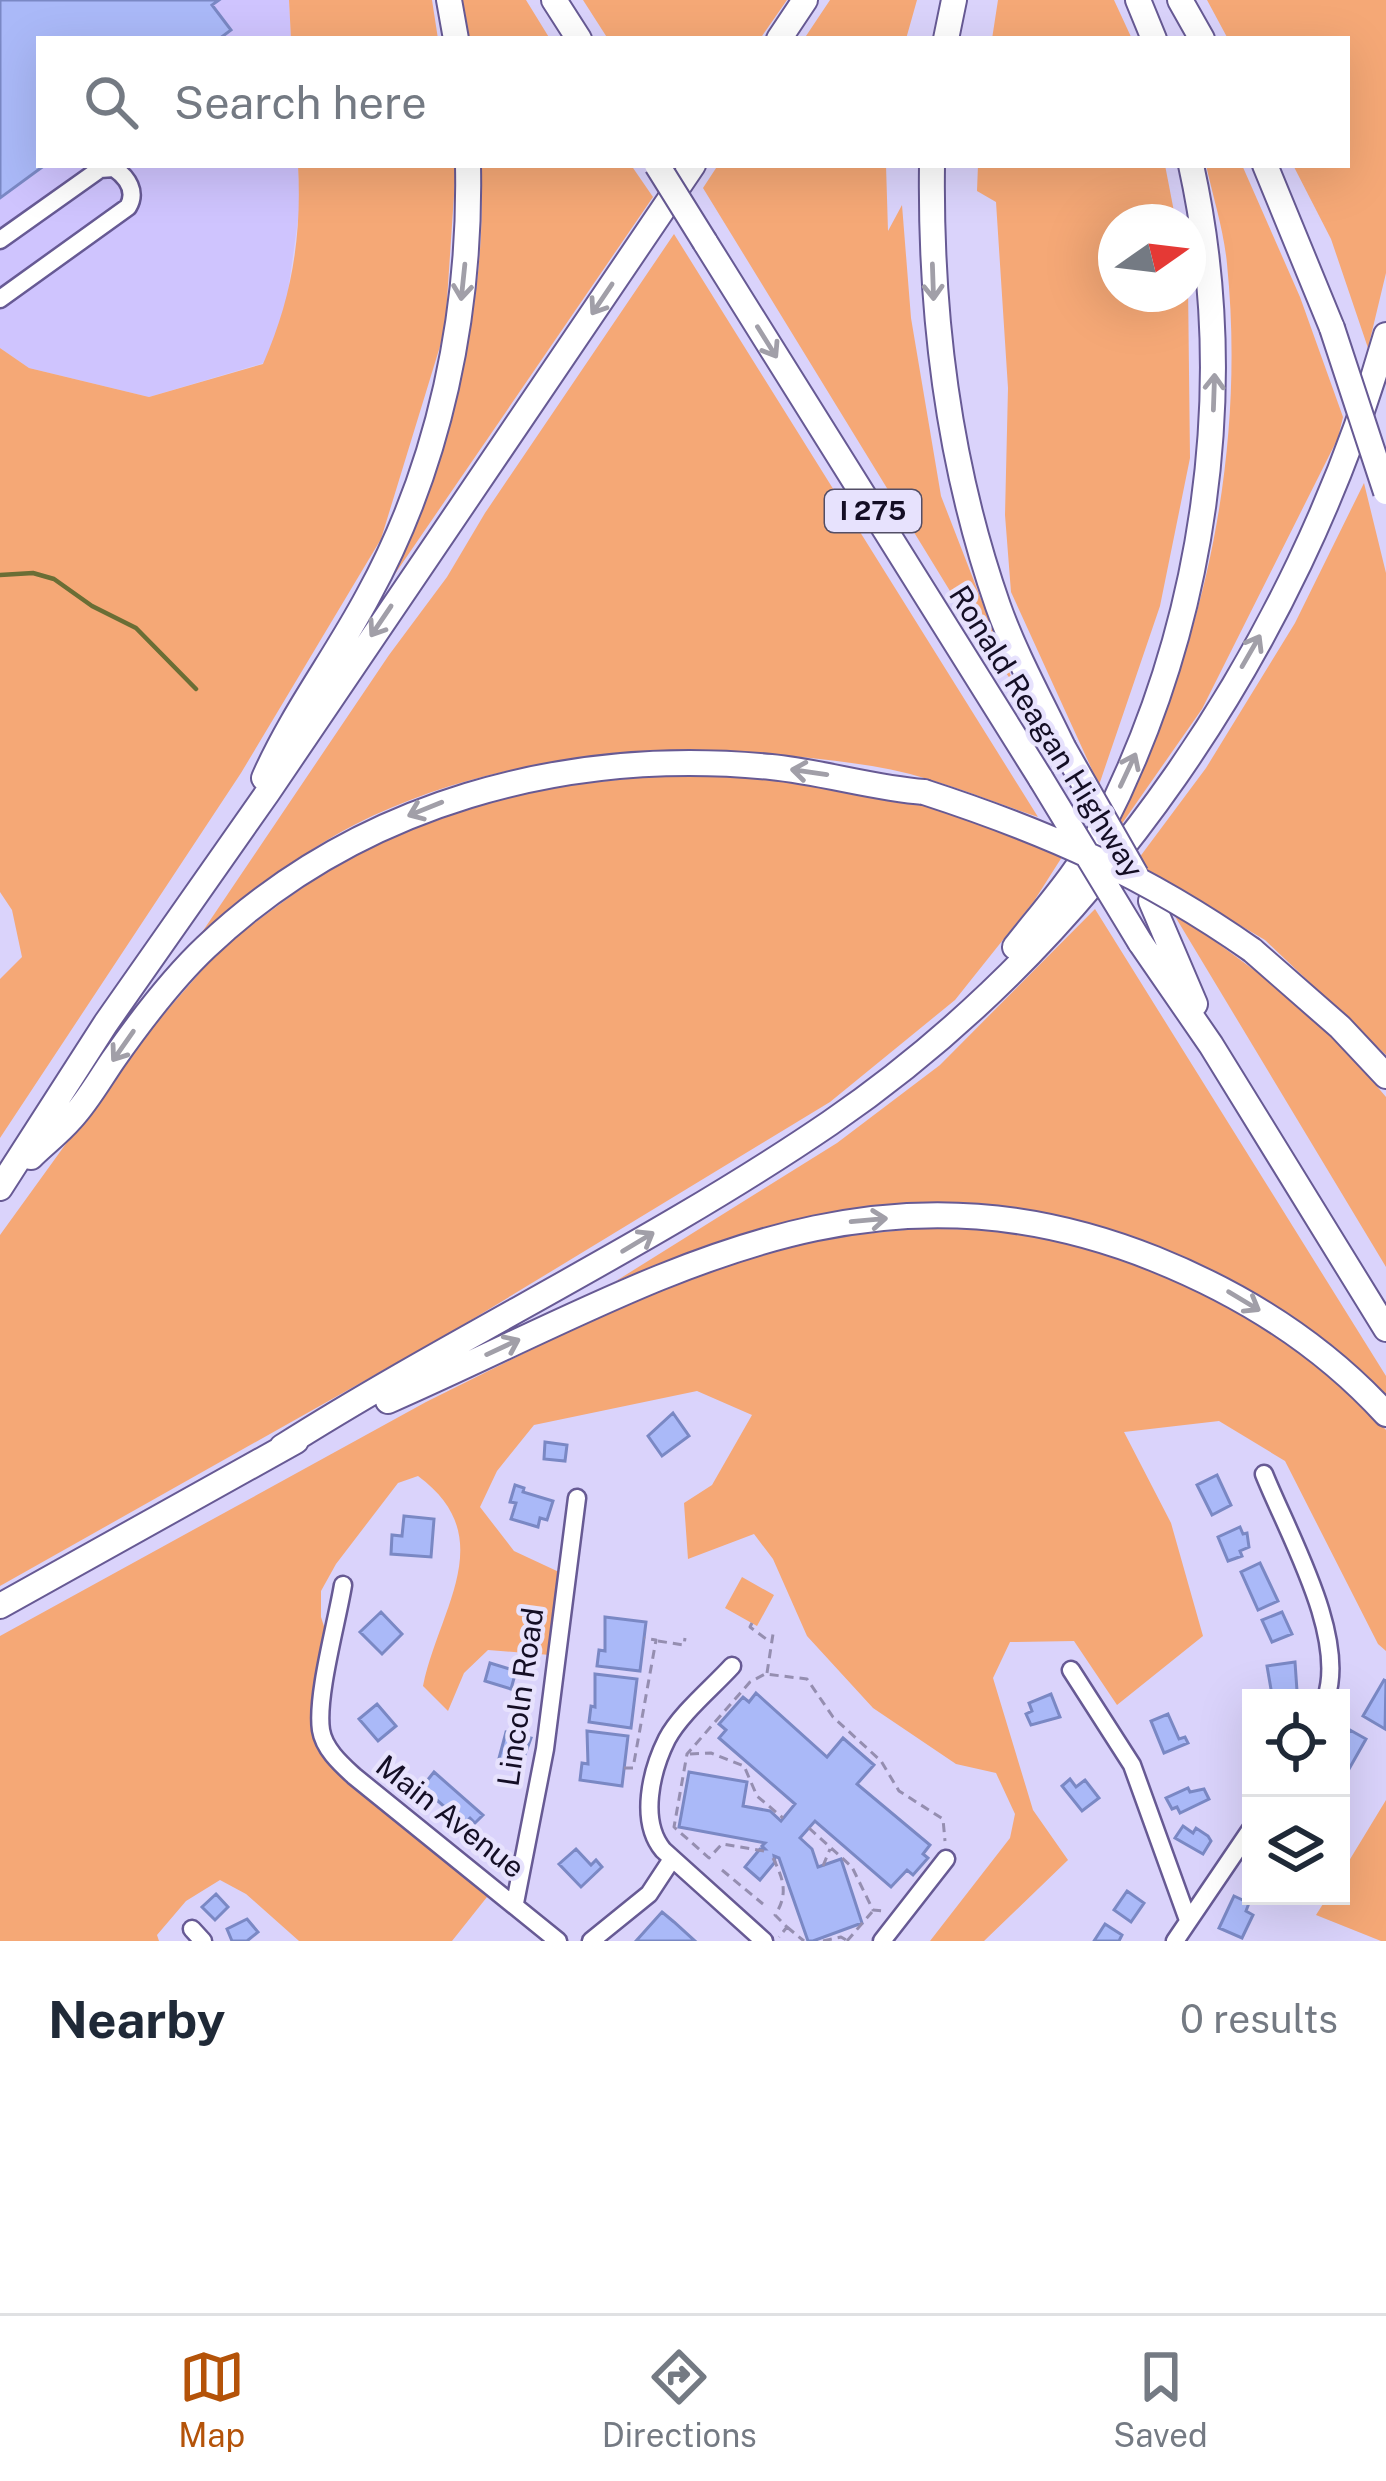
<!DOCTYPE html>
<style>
:root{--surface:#fff;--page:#f2f2f3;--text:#1f2937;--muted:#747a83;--line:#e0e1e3;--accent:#b45309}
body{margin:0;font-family:"Public Sans",sans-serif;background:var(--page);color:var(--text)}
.controls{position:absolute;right:36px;bottom:36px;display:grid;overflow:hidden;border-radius:0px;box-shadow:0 12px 48px #0002}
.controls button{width:108px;height:108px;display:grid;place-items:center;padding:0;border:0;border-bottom:3px solid var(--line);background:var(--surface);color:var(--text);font:60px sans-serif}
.compass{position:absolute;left:1098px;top:204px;width:108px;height:108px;border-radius:50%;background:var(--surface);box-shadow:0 12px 48px #0002;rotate:76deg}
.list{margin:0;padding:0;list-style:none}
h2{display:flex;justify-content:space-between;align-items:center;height:156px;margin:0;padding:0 48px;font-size:51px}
h2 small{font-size:39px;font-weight:400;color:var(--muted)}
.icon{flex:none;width:66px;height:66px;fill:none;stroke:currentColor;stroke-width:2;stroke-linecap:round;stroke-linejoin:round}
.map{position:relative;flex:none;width:1386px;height:1941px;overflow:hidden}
.search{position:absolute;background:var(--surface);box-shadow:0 12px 48px #0002;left:36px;right:36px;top:36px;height:132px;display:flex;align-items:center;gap:30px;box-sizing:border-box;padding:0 42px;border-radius:0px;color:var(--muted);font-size:45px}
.sheet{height:372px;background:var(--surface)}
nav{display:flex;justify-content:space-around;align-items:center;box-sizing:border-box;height:168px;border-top:3px solid var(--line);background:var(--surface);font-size:33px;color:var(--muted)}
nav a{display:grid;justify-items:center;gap:6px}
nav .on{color:var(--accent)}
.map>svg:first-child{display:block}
</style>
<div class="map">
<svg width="1386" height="1941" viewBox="0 0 1386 1941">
<rect width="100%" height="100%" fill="#dad3fb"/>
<path fill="#cfc4fe" d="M0 0H289L291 39H39V165H298L300 206 285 313 264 363 149 397 29 368 0 348Z"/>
<path fill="#f5a876" d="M289 0H432L438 39H291Z
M458 0H526L550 39H466Z
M583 0H787L760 39H608Z
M830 0H917L906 39H804Z
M998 0H1114L1132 39H992Z
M1207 0H1386V273L1368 348 1331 239 1293 165H1347V39H1228Z
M298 165H456L445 330 381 539 241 773 0 1138V979L22 957 12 910 0 892V348L29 368 149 397 263 364C292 298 302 236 298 165Z
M480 165H631L653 197 386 587C444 463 491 303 480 165Z
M718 165H886L888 231 902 205 911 318 941 496 1014 684 969 622 703 188Z
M978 165H1165L1176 222H1116V294H1188V285L1190 458 1160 606 1099 785 1011 592 1005 515 1008 388 996 202 977 191Z
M1206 165H1242L1300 297 1343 417 1338 438 1202 709 1121 825 1117 815C1205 649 1246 451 1227 264 1224 231 1213 197 1206 165Z
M674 234 1038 817C984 799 929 775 872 766 700 739 512 745 354 825 291 857 241 905 188 953L389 655 447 577 485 513Z
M1364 483 1386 573V1055L1265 940 1146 870 1139 858 1206 768 1295 623Z
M695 772 802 779 916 799 1059 849 1062 857 1034 901 955 1000 830 1102 458 1328 0 1586V1235L138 1044 223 946 344 857 402 829 539 788Z
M1170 908 1319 1018 1386 1097V1267Z
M1095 909 1386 1376V1396C1254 1260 1032 1178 843 1210 764 1223 690 1252 616 1281L837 1143 940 1065Z
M914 1229C942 1229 970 1229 998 1231 1145 1244 1288 1321 1386 1430V1651L1378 1644 1285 1461 1219 1421 1124 1432 1171 1523 1203 1636 1117 1705 1074 1641 1010 1642 993 1678 1033 1810 1068 1860 984 1941H930L1010 1838 1015 1814 996 1773 956 1764 873 1708 807 1636 773 1559 754 1534 688 1559 684 1503 712 1485 752 1415 697 1391 534 1425 497 1471 480 1507 514 1551 559 1572 550 1655 488 1650 464 1673 448 1711 423 1686C439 1608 501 1537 418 1476L398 1483 336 1564 321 1591V1617L328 1639 314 1714 335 1766 487 1897 452 1941H299L246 1894 220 1880 186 1901 157 1935 159 1941H0V1636L426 1402 619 1306 716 1266 813 1239Z
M742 1577 774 1595 757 1626 725 1608Z
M1386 1800V1941H1381L1316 1915 1328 1896H1341V1874Z"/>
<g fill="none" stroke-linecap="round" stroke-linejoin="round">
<path stroke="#6a6e35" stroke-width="4.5" d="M0 575 33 573 54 579 92 606 136 628 196 689"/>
</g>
<path fill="#aab9f8" stroke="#7a88c4" stroke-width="3" d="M0 0H219L212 5 231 30 219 39H39V165H45L0 198Z
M673 1413 689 1436 662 1456 648 1436Z
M545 1442 567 1445 565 1461 544 1459Z
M1217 1475 1231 1505 1212 1515 1197 1485Z
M515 1485 524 1488 523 1492 553 1501 547 1520 540 1518 538 1527 511 1519 516 1503 510 1502Z
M404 1516 434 1519 431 1557 391 1554 392 1535 402 1536Z
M1240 1527 1243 1534 1247 1533 1249 1547 1240 1551 1242 1556 1228 1561 1218 1537Z
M1260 1563 1278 1601 1258 1610 1241 1572Z
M381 1612 402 1634 382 1654 360 1632Z
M1282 1612 1292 1634 1272 1642 1262 1620Z
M605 1617 646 1622 640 1671 597 1666 599 1650 605 1651Z
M1295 1662 1297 1691 1272 1695 1267 1666Z
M490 1663 516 1671 511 1689 485 1681Z
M595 1674 637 1679 631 1728 589 1722 591 1706 595 1707Z
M1384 1680 1386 1681 1385 1729 1363 1716Z
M756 1693 827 1757 843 1738 874 1765 857 1784 930 1845 923 1854 928 1858 913 1875 907 1870 891 1887 815 1821 800 1838 812 1849 818 1867 841 1859 862 1923 813 1941H808L779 1858 774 1856 775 1862 760 1880 745 1867 760 1849H765L762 1846 765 1843 679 1827 689 1772 747 1782 743 1806 770 1811 781 1821 795 1804 719 1738 726 1730 719 1724 743 1697 749 1702Z
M1051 1694 1060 1717 1031 1725 1026 1714 1032 1711 1029 1703Z
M377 1704 396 1726 378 1741 359 1719Z
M1168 1714 1179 1739 1185 1737 1188 1743 1164 1753 1151 1721Z
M1350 1730 1366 1739 1349 1769 1341 1765V1746Z
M587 1731 628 1736 622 1786 580 1780 582 1763 588 1764Z
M506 1732 531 1738 520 1768 498 1762Z
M434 1772 483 1815 475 1823 470 1818 464 1824 422 1787Z
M1070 1779 1076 1787 1085 1780 1099 1798 1082 1811 1062 1786Z
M1188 1788 1190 1792 1204 1789 1209 1799 1180 1813 1177 1807 1172 1809 1166 1798Z
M1183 1826 1193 1833 1196 1828 1208 1836 1211 1841 1203 1854 1175 1838Z
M576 1849 591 1865 596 1860 602 1867 581 1887 559 1864Z
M1127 1891 1144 1903 1131 1922 1114 1910Z
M216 1894 228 1907 215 1920 202 1907Z
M1234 1896 1249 1903 1246 1911 1253 1915 1242 1938 1219 1928Z
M662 1912 674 1922 695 1941H636Z
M247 1919 258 1932 247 1941H232L227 1929Z
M1105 1924 1122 1935 1119 1941H1094Z"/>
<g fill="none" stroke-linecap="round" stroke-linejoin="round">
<defs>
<path id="minor" d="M0 240 100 169 114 168C128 178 137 192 128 207L0 299
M1264 1474C1288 1534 1347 1636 1326 1698
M343 1585C337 1622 316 1696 321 1730 324 1749 341 1764 354 1776L558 1941
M732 1666C712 1688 681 1713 667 1739 651 1771 639 1821 663 1850L764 1941
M1071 1670 1132 1765 1188 1920
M515 1903 545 1749 577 1498
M192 1929 203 1941
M591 1941 649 1894 672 1859
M882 1941 946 1859
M1175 1941 1251 1829"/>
<path id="highway" d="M449 0 456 39
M554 0 579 39
M1138 0 1154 39
M1180 0 1202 39
M779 39 805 0
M946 39 954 0
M932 165C930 316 948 463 998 606 1015 654 1041 701 1063 747
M1265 165 1332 328
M705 242 1041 779
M264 778C292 714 335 658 368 596 440 465 471 313 468 165
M1151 901 1195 1004
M1140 942 1211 1045 1386 1329
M1015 947C1044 910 1079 871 1101 829 1205 627 1240 387 1191 165
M1252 950 1340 1027 1386 1076
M31 1157C44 1144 59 1133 71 1119 87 1102 100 1079 113 1060 141 1020 171 980 206 947 358 803 565 747 771 767 822 772 873 788 924 792
M0 1188 106 1023 268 792 693 165
M388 1401C650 1286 859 1141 1155 1259 1242 1294 1322 1344 1386 1414
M282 1447C461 1334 654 1243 830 1123 1098 939 1297 646 1386 335
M0 1606 296 1441"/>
</defs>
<use href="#minor" stroke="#675a94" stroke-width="21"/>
<use href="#highway" stroke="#675a94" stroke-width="28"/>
<path stroke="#958eb0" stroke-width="3" stroke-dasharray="9 6" stroke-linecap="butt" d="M752 1623 750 1627 769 1641
M658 1641 684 1645 685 1638
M767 1673 773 1634
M690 1754 711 1753 744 1766 757 1796 783 1818
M624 1768H633L656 1640 644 1638
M809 1828 852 1867 873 1910 884 1911
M764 1851 722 1844 709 1858 674 1827 687 1754 750 1682 765 1674 807 1679 833 1717 881 1761 899 1791 943 1819 945 1841
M773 1858C783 1878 789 1894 775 1915L787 1927 779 1937
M823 1866 830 1849
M722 1870 763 1904
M787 1927 804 1941
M823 1941 841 1937 848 1941
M847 1941 872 1912"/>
<use href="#minor" stroke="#fff" stroke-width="16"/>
<use href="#highway" stroke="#fff" stroke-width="24"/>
<defs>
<path id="highway-bridge" d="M657 165 705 242
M1332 328 1386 492
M1063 747 1136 875
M1041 779 1140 942
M924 792C1047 832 1145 875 1252 950"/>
</defs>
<use href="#highway-bridge" stroke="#675a94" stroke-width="28" stroke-linecap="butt"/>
<use href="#highway-bridge" stroke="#fff" stroke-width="24"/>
</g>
<defs><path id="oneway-shaft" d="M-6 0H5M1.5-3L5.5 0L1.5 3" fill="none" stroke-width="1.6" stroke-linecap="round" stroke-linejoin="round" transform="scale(3)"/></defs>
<g stroke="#a19fa8">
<use href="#oneway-shaft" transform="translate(463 282) rotate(96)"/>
<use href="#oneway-shaft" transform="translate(933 282) rotate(88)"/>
<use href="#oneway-shaft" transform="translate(602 299) rotate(124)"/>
<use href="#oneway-shaft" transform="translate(767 342) rotate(58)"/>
<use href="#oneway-shaft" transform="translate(1214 392) rotate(-88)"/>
<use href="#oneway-shaft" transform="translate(381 621) rotate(124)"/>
<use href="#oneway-shaft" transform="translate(1251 651) rotate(-60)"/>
<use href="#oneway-shaft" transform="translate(1128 770) rotate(-65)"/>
<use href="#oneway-shaft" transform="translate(809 772) rotate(-172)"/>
<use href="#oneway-shaft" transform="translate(425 809) rotate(158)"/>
<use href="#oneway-shaft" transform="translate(123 1046) rotate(125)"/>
<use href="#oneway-shaft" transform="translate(869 1220) rotate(-5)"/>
<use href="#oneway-shaft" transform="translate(638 1242) rotate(-31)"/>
<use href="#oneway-shaft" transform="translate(1244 1301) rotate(31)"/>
<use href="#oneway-shaft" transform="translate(503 1347) rotate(-25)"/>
</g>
<g text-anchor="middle" stroke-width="9" stroke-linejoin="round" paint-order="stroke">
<rect fill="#e7e2fd" stroke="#534e66" stroke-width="3" x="825" y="490" width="96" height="42" rx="9"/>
<g font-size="27" font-weight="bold" fill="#140e25">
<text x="873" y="520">I 275</text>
</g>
<g font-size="30" fill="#140e25" stroke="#e7e2fd">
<text transform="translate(1046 732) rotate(58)" y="10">Ronald Reagan Highway</text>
<text transform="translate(521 1697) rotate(-82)" y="10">Lincoln Road</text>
<text transform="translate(450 1817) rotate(38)" y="10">Main Avenue</text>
</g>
</g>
</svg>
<div class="controls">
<button><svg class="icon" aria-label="locate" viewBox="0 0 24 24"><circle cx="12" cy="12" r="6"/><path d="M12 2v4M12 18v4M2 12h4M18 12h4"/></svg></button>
<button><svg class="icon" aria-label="layers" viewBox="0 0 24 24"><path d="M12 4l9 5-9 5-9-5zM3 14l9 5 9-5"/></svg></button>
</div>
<svg class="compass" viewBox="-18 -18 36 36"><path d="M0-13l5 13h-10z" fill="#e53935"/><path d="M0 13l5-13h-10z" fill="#747a83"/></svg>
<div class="search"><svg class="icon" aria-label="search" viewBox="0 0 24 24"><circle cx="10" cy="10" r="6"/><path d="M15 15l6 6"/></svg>Search here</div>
</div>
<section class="sheet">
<h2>Nearby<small>0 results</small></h2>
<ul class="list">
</ul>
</section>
<nav>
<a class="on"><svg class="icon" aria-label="map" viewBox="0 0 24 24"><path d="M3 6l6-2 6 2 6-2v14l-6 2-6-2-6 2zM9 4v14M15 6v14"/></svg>Map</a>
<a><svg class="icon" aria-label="directions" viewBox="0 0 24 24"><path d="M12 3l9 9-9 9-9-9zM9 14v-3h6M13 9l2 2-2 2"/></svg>Directions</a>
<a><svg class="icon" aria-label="saved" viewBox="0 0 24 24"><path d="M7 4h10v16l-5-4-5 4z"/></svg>Saved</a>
</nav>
